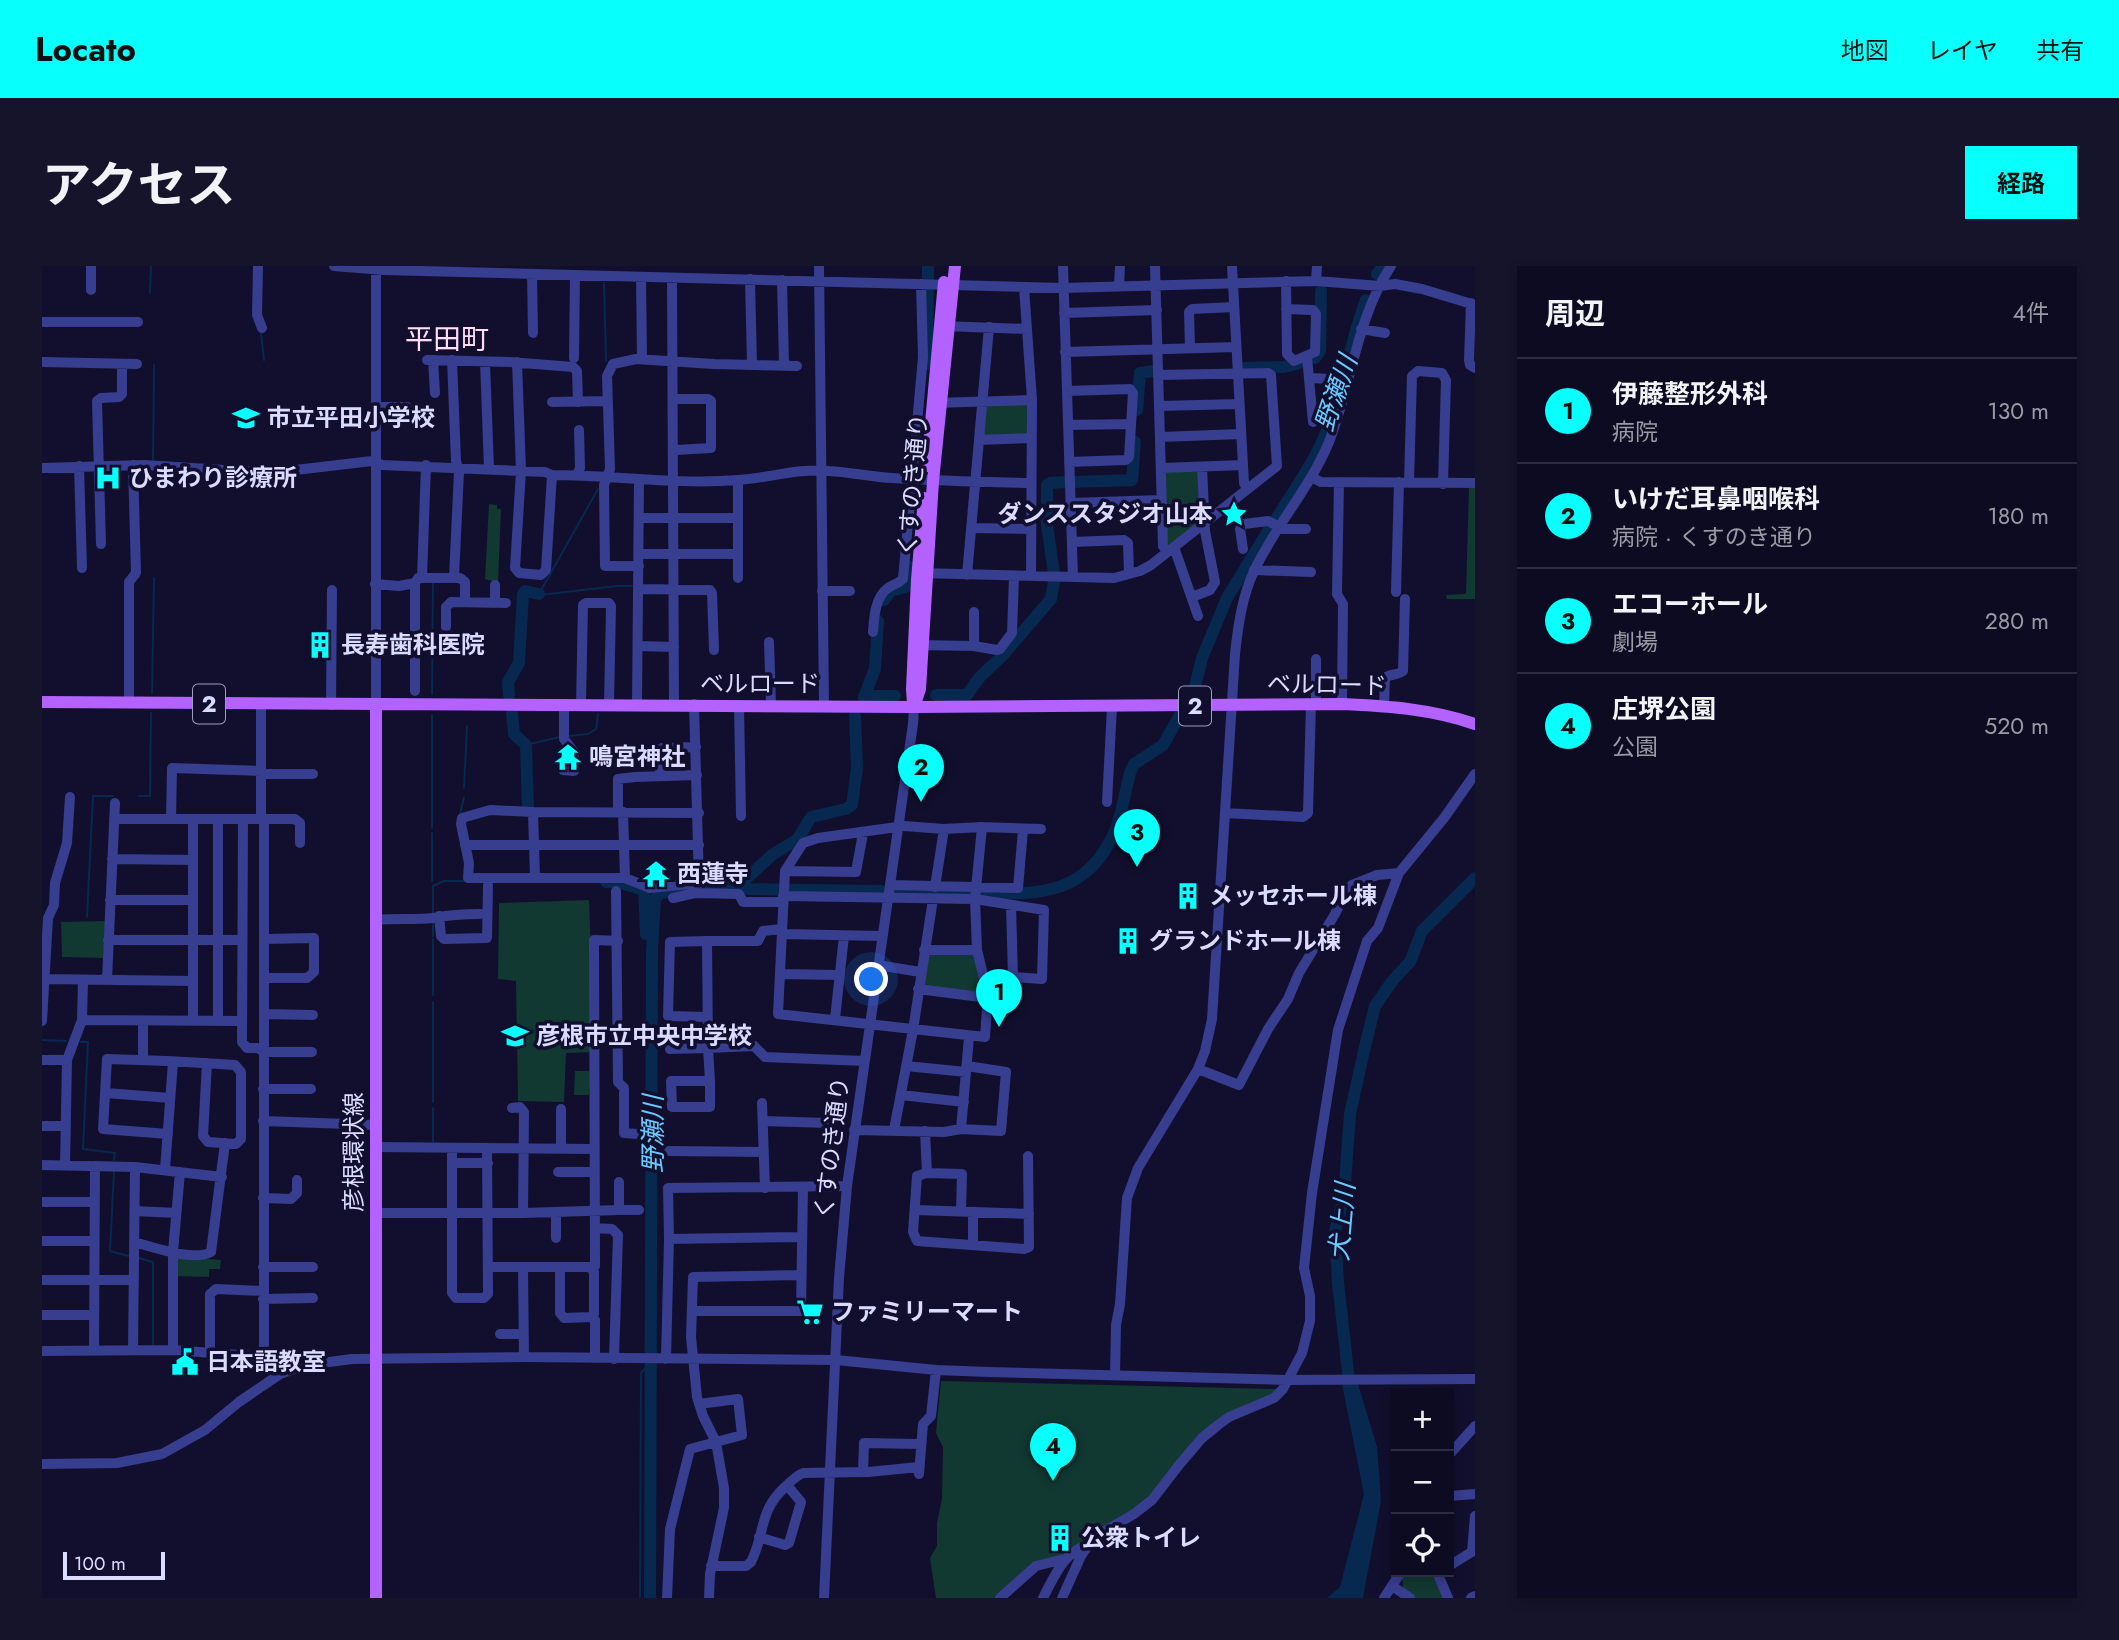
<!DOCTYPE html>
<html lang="ja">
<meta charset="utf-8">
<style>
:root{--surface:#0d0b22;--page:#16142a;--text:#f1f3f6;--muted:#9a9ba5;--line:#2d2b40;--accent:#07fffc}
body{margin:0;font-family:Jost,"Noto Sans JP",sans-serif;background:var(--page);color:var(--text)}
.controls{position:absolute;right:21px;bottom:21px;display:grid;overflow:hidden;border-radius:0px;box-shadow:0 4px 10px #0003}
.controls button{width:63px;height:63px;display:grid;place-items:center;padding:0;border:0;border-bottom:2px solid var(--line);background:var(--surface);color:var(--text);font:35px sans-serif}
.scale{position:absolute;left:21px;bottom:18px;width:102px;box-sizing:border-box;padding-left:7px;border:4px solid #dbdbff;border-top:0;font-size:19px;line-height:24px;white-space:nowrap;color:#dbdbff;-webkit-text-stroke:5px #110f2d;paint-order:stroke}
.you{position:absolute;left:830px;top:714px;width:24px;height:24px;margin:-18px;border:5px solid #fff;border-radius:50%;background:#1a73e8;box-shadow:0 0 0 10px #1a73e833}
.badge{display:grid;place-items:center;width:46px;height:46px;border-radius:50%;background:var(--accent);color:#111;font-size:23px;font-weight:700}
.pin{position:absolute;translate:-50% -58px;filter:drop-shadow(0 2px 4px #0008)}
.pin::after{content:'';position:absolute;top:37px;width:24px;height:21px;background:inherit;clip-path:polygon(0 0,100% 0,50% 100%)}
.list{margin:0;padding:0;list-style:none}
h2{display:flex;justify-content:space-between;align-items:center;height:91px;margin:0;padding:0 28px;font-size:30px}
h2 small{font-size:23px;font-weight:400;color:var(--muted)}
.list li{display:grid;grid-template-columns:46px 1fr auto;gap:21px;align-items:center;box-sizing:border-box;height:105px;padding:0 28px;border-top:2px solid var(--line)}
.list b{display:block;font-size:26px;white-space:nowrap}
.list p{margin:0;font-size:23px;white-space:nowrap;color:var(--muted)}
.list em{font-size:23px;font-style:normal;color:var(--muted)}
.icon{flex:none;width:38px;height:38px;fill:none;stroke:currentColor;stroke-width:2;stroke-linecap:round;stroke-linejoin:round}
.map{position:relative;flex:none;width:1433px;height:1332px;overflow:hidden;border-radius:0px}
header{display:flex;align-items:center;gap:42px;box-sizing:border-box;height:98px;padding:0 35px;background:var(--accent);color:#111}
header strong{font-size:33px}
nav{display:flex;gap:38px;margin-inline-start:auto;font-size:24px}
.intro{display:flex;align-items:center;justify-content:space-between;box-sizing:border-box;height:168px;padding:0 42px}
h1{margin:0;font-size:49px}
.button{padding:18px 32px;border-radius:0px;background:var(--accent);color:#111;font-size:24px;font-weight:700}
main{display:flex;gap:42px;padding:0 42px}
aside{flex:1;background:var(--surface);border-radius:0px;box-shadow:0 4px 10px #0003}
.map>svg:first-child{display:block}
</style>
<header>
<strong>Locato</strong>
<nav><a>地図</a><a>レイヤ</a><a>共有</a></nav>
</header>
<div class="intro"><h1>アクセス</h1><a class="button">経路</a></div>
<main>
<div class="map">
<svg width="1433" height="1332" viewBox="0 0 1433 1332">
<rect width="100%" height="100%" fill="#110f2d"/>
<path fill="#123832" d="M983 137 986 140V167L943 171 940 168 943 142 947 138Z
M1124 205H1156L1157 255 1127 279 1124 278Z
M1427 221H1433V333H1405L1404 329 1424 328Z
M447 238 455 239V243H459L456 317 443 313Z
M547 634 553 786 524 787 522 836 476 835 474 715 456 713 457 637Z
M64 655 61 692 20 691 19 656Z
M887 686 934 689 941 727 881 721Z
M533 805H549L547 829H532Z
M138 991 179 994 178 1003H167V1011L134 1010V994Z
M899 1115 1233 1123 1239 1130 1185 1149 1109 1232 1021 1291 1013 1292 954 1332H894L888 1292 895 1280V1257L900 1233 901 1181 894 1167Z
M1366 1306H1393L1404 1332H1373L1361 1322 1360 1312Z"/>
<path fill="#07294f" d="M1300 1118H1316L1335 1181 1339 1235 1321 1332H1285L1298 1321 1322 1228Z"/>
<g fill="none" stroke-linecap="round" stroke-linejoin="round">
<path stroke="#07294f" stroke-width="2" d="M562 17 564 95
M108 27 109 0
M219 67 222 94
M111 196 112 99
M497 328 556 223
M498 329 575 320H590
M110 427 112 312
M390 428 391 316
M527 470 546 468 554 463 556 448
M485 481 488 478 518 471
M422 522 425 460
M97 530H108L109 447
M418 548 422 532
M390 562V449
M390 615V567
M391 647V620L402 615H422
M45 651 51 530H71
M391 670V657
M391 673V729
M0 774 24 775
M39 776H46L41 883 73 887 72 894
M391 836V736
M391 842V876
M72 905 68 985 87 990
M97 992 111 996V1078
M598 1332 599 1107 609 1096"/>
<path stroke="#07294f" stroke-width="12" d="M1335 8 1341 0
M1273 92 1278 85 1279 25
M885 98 886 0
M1200 102 1242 101 1258 97
M1095 144 1098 107 1112 105
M1031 216 1090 214 1093 176
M1234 253C1252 224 1273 196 1285 164 1302 122 1308 76 1324 34
M1012 308 1005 259V219L1008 217 1024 216
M842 334 849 325 863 321 866 300
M467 429 466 416 477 397 481 328 483 325 497 328
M894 429H925L937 412 961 389 1009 333 1012 315
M1151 429 1160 392 1185 332 1228 262
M823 430H853
M822 431 833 403 836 355
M470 448 472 468 484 479 486 542
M564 616H576L602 624 604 668
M694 622 730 589 756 573 769 551 804 543 810 539 815 502 813 450
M854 626C881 626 908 627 934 627 988 628 1036 632 1066 579 1079 557 1082 530 1088 507L1092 498 1121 479 1138 449
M1308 1123 1296 1017 1293 965 1302 931 1308 848 1322 785 1333 740 1351 714 1368 696 1380 665 1433 612
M608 1332 610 685 613 633 618 627 671 620 704 623 839 625"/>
<path stroke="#373d8f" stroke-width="10" d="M49 0V24
M216 0 215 49 220 62
M292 0 341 4 1021 22 1274 15 1338 20 1353 18 1380 23 1433 39
M777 0 782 439
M1021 0 1031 311
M1113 0 1121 280 1125 286
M1190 0 1202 217 1205 223
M490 8 491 67
M599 11 600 93
M630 12 632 438
M708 13 710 99
M740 14 742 99
M1244 15 1245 88 1252 95 1273 86 1274 48 1271 44 1244 43
M1274 15 1275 0
M1077 20 1078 0
M982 21 990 134 989 310
M1429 37 1427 94 1428 99 1433 102
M1022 47 1115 44
M0 56H96
M900 60 985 63
M1319 63 1343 67
M1148 82 1147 46 1150 43 1192 41
M1023 86 1194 81
M1265 91 1271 156
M532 92 533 9
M385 94 468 96 531 101 535 105 536 136
M391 94 393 127
M410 94 414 195 417 206 412 311
M0 96 95 98
M443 96 447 203
M475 96 479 205 473 302 477 307 499 309 504 304 510 209
M1268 112 1290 113
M1025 125 1088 123 1091 127 1087 191 1084 194 1027 196
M632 133H666L669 135V182L633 184
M510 136 566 135
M891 137 990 134
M1117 140 1197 138
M334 141H365
M1026 159 1089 158
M1118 171 1199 168
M937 174 989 172
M37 200 40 302
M0 202 102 199 228 207 330 195 340 199 503 206 510 209C572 209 634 219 696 214 727 212 756 202 787 205 808 206 829 211 850 212 897 215 943 216 989 217
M1119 202 1201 199
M535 209 538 202 537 164
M1269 211 1279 216 1433 217
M1297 216 1295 328 1301 338 1300 438
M1367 216 1370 110 1376 105 1400 107 1404 114 1401 218
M1028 237 1119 234
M597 252H696
M929 262 989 263
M1030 276 1082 274 1086 277 1087 308
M59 278 55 135 59 132 77 131 80 128V98
M1132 281 1156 350
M1201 283 1198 263 1202 258 1226 255 1241 263H1264
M597 288H696
M597 300H563L562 219 568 203 565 110 571 98 594 93 672 98 755 100
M1212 304 1269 306
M878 307 1072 312 1098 305 1109 299 1235 200 1229 109 1226 107 1116 109
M925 309 947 61
M380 312 384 199
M696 312V214
M333 318 357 320 373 317 376 312H418L423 316V336
M453 319V337
M597 323 668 324 670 327 672 384
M780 325H808
M1354 326 1357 216
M1150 331 1168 324 1173 316 1163 265 1160 201
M404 361V341L409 336 464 337
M831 366C832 352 833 331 846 322 851 318 856 318 861 313L881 91 879 18
M727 376 729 439
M334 379H373
M874 379 932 380 955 384 958 383 970 367 972 310
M596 380 632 381
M932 380V346
M373 425V317
M87 437V316L94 307 91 199
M539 438 541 339 544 337H567L569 340 567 438
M595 438 597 214
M652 438 657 617 608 622 583 612H426L427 597 419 558 420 552 448 544 491 546 657 547
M1274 438V393
M289 439 290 324
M334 439V0
M697 439 699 550
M1342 440 1343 412C1349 407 1355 410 1361 405L1363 333
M521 504 532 505V486L522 473V438
M219 508H271
M618 510 617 485 620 482 654 481
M1065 536 1070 441
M491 546 493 611
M576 546V513L593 511 655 509
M581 546 583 612
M1183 547 1261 551 1266 547 1269 438
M72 553H219V439
M129 553 130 502 219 505
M219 553H253L258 557V577
M176 554V755
M201 554 200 776 205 782H216L222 786H270
M940 561 933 633 935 684 946 729 943 771 736 748 743 605 761 577 776 572 862 560 902 563 940 561 999 563
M423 579H657
M70 593 151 594
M743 605 814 606 821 567
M848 619 976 622 981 564
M893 621 902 563
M574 625 576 816 582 822V867L596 868
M741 630 933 633 1002 644 1000 713 971 711 969 639
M631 632 653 627 697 628 701 636H740
M68 634H151
M397 650 399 670 402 673 445 672 446 619
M333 654C352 652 373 654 391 652 407 649 422 648 438 648
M740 663 721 665 716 675H665L666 782 712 780 723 791 822 795
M740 668 840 670
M222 673 272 672V706L265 712H223
M66 674H200
M882 684H935
M836 699 878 706
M738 708 797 709
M2 713 151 715
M65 714 73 537
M876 723 946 732
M223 748 271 749
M665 751 626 750 628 676 665 675
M793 753 802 670
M40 754 200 755
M0 755 6 652 12 639 13 617 25 577 28 531
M101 755V794
M151 755V554
M628 783 666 782 668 815H629L630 841H668V815
M0 794H25
M864 800 924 806
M1156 803 1197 819 1226 763 1246 733 1257 707 1293 648 1303 627 1310 619 1335 609 1357 607
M221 823H269
M64 827 128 832
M859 829 922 836
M720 837 723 922
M470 842 478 841 482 846 481 947
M519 843V883
M221 855 333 859
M721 855 786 857
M0 860H24
M919 863 959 865 964 806 925 800
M812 864 902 866 919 863 927 771
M852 864 871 764 891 633
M883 865 885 907 875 910 871 966 875 975 982 983 987 981 986 890
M126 868 61 863 65 793C108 794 151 796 193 799L199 806V873L194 878 166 876 161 870 165 797
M333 881 551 883
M627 885 722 886
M410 886V1027L414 1032H442L446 1028 445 883
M410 897H446
M0 899 93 901 180 911
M23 899 25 794 40 754 41 715
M123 903 131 796
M516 906H552
M885 907 920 908 919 945
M221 932 249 933 255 927V914
M0 936H53
M577 944H597
M874 944 987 948
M93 945 134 947
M514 946V972
M334 947H481L577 944V916
M553 962 570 963 576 969 572 1093
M627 973 626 922 805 920
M0 975H52
M92 976C112 981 151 996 169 986L183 877
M931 979V946
M221 1001H271
M446 1001H548L552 1006V1048L549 1051 522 1052 518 1047V1002
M481 1002 482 1091
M550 1003 553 1000V989C553 884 553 779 552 674L576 675
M0 1014H91
M221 1033 271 1032
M650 1045H759L761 922
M0 1049H52
M550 1050 553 1054V1092
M458 1068H481
M52 1084 53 900
M91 1084 93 901
M131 1084V986L138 906
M0 1085 131 1084 222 1091H229L238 1108
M168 1087V1028L174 1023 221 1025
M222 1091V553
M229 1091C244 1091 261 1087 273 1098
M624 1093 627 973 760 971
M1073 1109 1074 1059 1078 1038 1085 932 1096 902 1156 803 1163 785 1170 753 1193 388C1196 360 1200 331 1212 305 1233 260 1268 222 1287 176 1310 118 1314 53 1349 0
M1407 1189 1433 1160
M0 1198 75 1197 120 1188 163 1164 197 1136 238 1108 264 1099 310 1093 482 1091 794 1094 894 1104 947 1106 1244 1114 1433 1113
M821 1206 822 1177 878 1178
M877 1208 881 1158 889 1150 894 1104
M1407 1230 1433 1228
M717 1271 743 1279 747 1277 759 1236 745 1219
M1430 1286 1433 1250
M669 1300H704L709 1296C724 1266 716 1246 743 1221 749 1215 754 1210 761 1207L826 1206 877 1201
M1407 1300 1433 1284
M1395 1306 1406 1332
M1350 1320 1368 1332
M625 1332 628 1263 648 1183 700 1169 696 1133 657 1138
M667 1332 668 1308 682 1242V1222L674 1176 661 1150 655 1131 649 1071 651 1011 759 1009
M782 1332 797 1012 805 920 871 458 872 441
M958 1332 994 1300 1022 1293
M1001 1332C1013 1309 1021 1287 1047 1278
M1020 1332 1039 1290 1048 1277 1056 1269 1092 1248 1110 1234 1137 1199 1160 1172 1176 1159 1187 1151 1232 1132 1241 1123 1260 1087 1268 1055V1030L1262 1002 1270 927 1296 764 1325 675 1336 662 1357 607 1402 552 1433 508
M1342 1332 1359 1306
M1429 1332 1433 1330"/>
<path stroke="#b362ff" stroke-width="12" d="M885 200 902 16
M0 436 872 441 1300 438C1346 440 1389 443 1433 458
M871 437 870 423 875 314 882 232
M872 441 878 423 891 215 913 0
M334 1332V439"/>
</g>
<defs>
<symbol id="school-bare" viewBox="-9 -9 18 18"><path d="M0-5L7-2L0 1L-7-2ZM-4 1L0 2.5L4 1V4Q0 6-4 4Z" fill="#07fffc" stroke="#110f2d" stroke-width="2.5" paint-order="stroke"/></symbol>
<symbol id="hospital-bare" viewBox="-9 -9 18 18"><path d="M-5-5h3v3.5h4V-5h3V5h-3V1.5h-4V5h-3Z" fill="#07fffc" stroke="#110f2d" stroke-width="2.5" paint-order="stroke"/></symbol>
<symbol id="sight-bare" viewBox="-9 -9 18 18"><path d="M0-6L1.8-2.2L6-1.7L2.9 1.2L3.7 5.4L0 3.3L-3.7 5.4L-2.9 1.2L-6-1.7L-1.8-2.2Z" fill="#07fffc" stroke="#110f2d" stroke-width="2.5" paint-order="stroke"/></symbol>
<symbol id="building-bare" viewBox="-9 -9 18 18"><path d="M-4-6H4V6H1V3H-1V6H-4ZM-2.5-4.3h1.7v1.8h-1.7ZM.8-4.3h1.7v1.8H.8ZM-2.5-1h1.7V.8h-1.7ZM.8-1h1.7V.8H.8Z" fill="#07fffc" stroke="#110f2d" stroke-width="2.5" paint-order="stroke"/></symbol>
<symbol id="temple-bare" viewBox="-9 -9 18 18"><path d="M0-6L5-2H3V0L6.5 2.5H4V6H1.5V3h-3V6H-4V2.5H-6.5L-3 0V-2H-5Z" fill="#07fffc" stroke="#110f2d" stroke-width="2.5" paint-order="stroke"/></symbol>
<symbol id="supermarket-bare" viewBox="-9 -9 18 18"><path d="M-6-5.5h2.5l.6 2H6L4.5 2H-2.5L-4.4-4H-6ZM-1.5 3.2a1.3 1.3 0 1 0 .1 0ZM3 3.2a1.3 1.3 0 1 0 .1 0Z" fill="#07fffc" stroke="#110f2d" stroke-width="2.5" paint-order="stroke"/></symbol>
<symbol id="civic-bare" viewBox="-9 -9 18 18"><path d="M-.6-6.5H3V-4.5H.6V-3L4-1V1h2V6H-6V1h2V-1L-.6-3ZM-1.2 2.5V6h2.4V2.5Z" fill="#07fffc" stroke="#110f2d" stroke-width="2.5" paint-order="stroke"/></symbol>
</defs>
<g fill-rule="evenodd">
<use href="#school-bare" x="185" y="133" width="38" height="38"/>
<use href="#hospital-bare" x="47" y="193" width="38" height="38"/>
<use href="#sight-bare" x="1173" y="229" width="38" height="38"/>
<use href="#building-bare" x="259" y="360" width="38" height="38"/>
<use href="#temple-bare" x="507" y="472" width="38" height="38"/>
<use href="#temple-bare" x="595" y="589" width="38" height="38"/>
<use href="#building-bare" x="1127" y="611" width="38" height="38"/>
<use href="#building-bare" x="1067" y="656" width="38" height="38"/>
<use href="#school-bare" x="454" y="751" width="38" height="38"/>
<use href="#supermarket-bare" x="749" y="1027" width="38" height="38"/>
<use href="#civic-bare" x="124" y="1077" width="38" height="38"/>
<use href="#building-bare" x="999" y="1253" width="38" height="38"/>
</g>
<g text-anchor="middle" stroke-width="7" stroke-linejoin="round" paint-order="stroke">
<g fill="#110f2d" stroke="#9e9ec0" stroke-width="2">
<rect x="151" y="418.5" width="32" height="39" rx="5"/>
<rect x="1137" y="420.5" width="32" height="39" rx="5"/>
</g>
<g font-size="23" font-weight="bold" fill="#dbdbff">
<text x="167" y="446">2</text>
<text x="1153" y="448">2</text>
</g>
<g font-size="24" font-weight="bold" fill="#dbdbff" stroke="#110f2d" text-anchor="start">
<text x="225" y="160">市立平田小学校</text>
<text x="87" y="220">ひまわり診療所</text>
<text x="1171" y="256" text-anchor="end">ダンススタジオ山本</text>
<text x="299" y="387">長寿歯科医院</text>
<text x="547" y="499">鳴宮神社</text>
<text x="635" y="616">西蓮寺</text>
<text x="1167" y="638">メッセホール棟</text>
<text x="1107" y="683">グランドホール棟</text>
<text x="494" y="778">彦根市立中央中学校</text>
<text x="789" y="1054">ファミリーマート</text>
<text x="164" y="1104">日本語教室</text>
<text x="1039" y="1280">公衆トイレ</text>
</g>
<g font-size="24" fill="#dbdbff" stroke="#110f2d">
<text transform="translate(871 219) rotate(-85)" y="8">くすのき通り</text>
<text x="718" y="426">ベルロード</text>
<text transform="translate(1285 419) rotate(1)" y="8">ベルロード</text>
<text transform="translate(790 882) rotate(-83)" y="8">くすのき通り</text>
<text transform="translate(312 886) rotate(-90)" y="8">彦根環状線</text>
</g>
<g font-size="26" font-style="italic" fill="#69caff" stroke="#110f2d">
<text transform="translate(1294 127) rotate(-71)" y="9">野瀬川</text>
<text transform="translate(611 868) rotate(-90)" y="9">野瀬川</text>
<text transform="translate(1300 956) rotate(-85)" y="9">犬上川</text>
</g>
<g font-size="28" fill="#ffddf6" stroke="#110f2d">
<text x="405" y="83">平田町</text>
</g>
</g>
</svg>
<div class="controls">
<button>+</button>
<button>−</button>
<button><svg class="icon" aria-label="locate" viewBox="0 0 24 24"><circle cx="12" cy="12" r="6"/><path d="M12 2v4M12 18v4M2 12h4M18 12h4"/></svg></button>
</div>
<div class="scale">100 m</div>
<div class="you"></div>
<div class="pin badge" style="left:957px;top:761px">1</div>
<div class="pin badge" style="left:879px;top:536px">2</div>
<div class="pin badge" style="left:1095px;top:601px">3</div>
<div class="pin badge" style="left:1011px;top:1215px">4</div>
</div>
<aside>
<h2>周辺<small>4件</small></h2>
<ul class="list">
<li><span class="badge">1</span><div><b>伊藤整形外科</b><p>病院</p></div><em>130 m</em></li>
<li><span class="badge">2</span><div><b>いけだ耳鼻咽喉科</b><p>病院 · くすのき通り</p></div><em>180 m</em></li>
<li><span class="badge">3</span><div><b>エコーホール</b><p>劇場</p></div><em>280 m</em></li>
<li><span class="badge">4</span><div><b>庄堺公園</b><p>公園</p></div><em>520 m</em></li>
</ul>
</aside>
</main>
